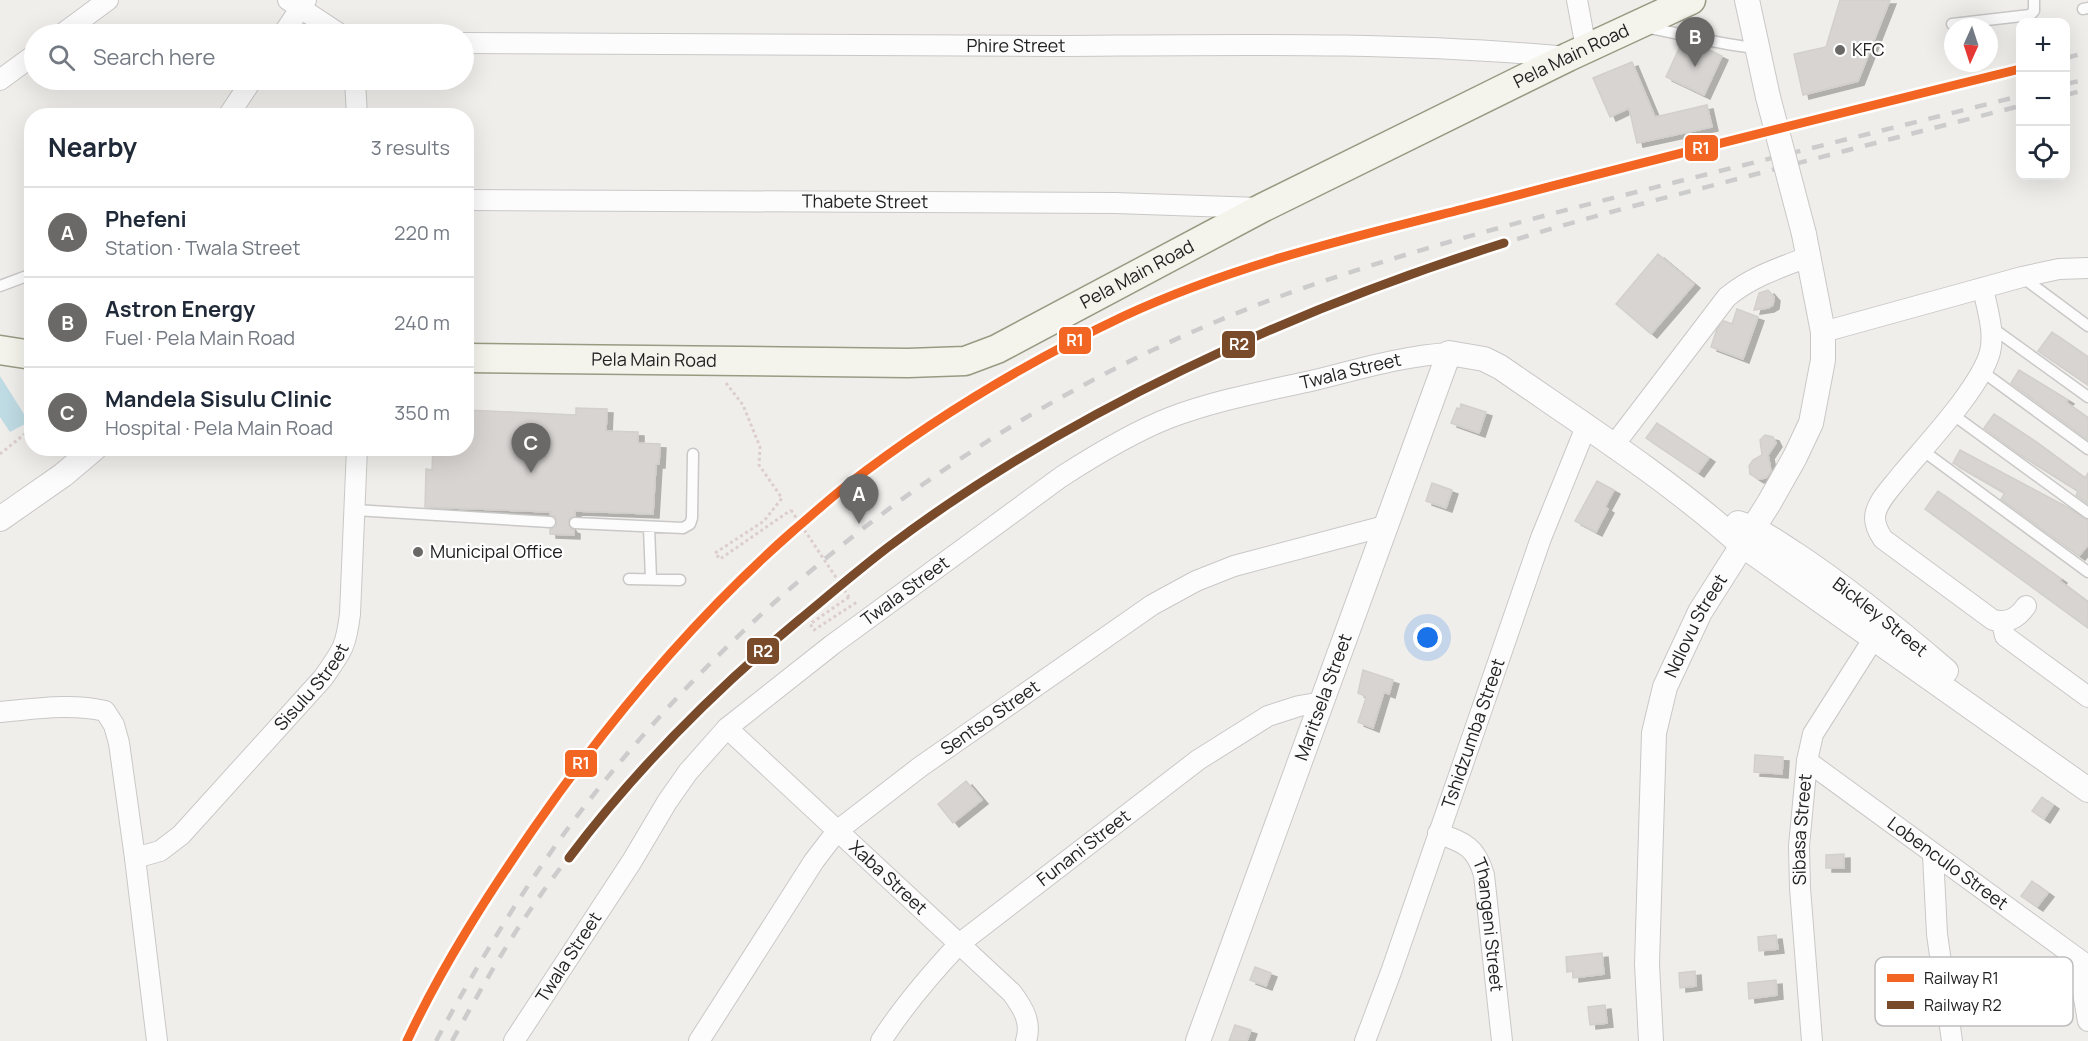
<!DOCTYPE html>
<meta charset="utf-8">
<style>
:root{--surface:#fff;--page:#f2f2f3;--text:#1f2937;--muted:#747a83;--line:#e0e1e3;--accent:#6a6968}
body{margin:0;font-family:Manrope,sans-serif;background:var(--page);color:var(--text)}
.controls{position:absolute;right:18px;top:18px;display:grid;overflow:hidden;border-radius:12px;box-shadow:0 6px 24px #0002}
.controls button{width:54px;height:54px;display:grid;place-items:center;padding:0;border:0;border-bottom:2px solid var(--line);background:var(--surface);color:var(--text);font:30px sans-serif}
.compass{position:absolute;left:1944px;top:18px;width:54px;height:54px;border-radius:50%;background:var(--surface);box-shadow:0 6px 24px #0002;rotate:183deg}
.you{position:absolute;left:1428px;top:638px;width:21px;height:21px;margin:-15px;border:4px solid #fff;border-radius:50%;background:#1a73e8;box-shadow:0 0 0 9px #1a73e833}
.badge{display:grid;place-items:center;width:39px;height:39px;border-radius:50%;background:var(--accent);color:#fff;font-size:20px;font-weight:700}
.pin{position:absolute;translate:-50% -50px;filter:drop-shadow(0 2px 3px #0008)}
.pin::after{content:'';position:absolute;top:32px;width:21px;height:18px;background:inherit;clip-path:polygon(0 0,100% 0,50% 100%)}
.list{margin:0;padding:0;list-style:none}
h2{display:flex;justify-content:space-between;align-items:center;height:78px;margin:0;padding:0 24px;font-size:26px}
h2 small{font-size:20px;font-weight:400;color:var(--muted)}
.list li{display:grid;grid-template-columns:39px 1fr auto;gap:18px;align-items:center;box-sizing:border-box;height:90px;padding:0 24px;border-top:2px solid var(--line)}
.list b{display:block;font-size:22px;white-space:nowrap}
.list p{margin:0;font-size:20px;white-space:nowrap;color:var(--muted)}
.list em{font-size:20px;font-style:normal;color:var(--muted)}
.icon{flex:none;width:33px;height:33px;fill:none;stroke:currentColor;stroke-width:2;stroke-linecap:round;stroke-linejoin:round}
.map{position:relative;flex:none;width:2088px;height:1041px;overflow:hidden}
.search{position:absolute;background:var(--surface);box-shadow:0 6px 24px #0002;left:24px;top:24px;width:450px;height:66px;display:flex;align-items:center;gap:15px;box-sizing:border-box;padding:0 21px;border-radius:33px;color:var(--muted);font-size:22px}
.panel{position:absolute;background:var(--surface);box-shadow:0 6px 24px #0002;left:24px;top:108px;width:450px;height:348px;border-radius:24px}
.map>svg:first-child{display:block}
</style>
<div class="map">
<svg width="2088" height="1041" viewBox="0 0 2088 1041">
<defs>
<filter id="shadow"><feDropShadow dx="6" dy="4" stdDeviation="0" flood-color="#0004"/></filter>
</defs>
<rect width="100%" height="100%" fill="#f0eeeb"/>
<path fill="#bfdbe3" d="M0 376 29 422 10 432 0 417Z"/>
<path fill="#d7d4d2" stroke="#d3d0cc" stroke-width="1.5" filter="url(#shadow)" d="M1840 0H1890L1858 81 1803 95 1794 54 1826 47Z
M1682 42 1703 47 1722 56 1704 95 1666 77Z
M1632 62 1655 117 1707 105 1712 127 1637 143 1629 108 1610 117 1593 78Z
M1658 254 1694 284 1651 334 1616 304Z
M1768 290 1774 297 1773 305 1768 308 1754 310 1759 293Z
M1737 309 1758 317 1743 359 1711 347 1717 329 1724 321 1732 324Z
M2052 332 2088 357V385L2038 351Z
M2019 370 2068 400 2066 402 2088 418V440L2011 383Z
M1461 404 1486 412 1479 433 1451 423 1457 408 1460 409Z
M576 408 607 409 606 431 638 432V443L660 444 659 464H656L653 514 575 511V516L569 519 568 523 571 529 574 530V535L550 534V529L556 527 557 522 555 516 550 515 551 512 425 507 426 469 432 470 433 448H466V410L576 415Z
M1994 414 2032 439 2085 478 2088 473V504L2076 495 2078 491 2019 454 1984 428Z
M1657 423 1709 458 1698 473 1646 438Z
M1765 435 1773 437 1776 443 1768 455 1771 471 1766 478 1758 479 1750 474 1749 466 1753 460 1762 455 1760 440Z
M1960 450 2067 507 2088 520V545L2079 556 2001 499 2005 493 1953 463Z
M1597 481 1614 490 1605 507 1608 509 1596 532 1575 521Z
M1432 483 1452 490 1446 508 1426 501Z
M1938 491 2061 579 2060 581 2088 602V628L1925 509Z
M1363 670 1393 680 1389 694 1384 692 1373 728 1358 722 1366 698 1365 696 1358 693Z
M1755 755 1783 757 1782 774 1754 772Z
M966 781 982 800 953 823 938 804Z
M2042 797 2053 805 2044 819 2032 811Z
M1844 854V868H1826V855Z
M2032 881 2048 893 2037 907 2021 896Z
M1776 935 1778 949 1759 951 1758 937Z
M1602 953 1604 974 1573 978V971L1567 972 1566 957Z
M1255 967 1271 973 1266 986 1250 980Z
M1695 971 1696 986 1680 988 1679 973Z
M1776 980 1777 995 1749 999 1748 983Z
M1605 1005 1607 1023 1590 1025 1588 1007Z
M1235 1025 1251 1030 1247 1041H1229Z"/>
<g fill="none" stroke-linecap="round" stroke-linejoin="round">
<defs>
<path id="service" d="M2083 9 2088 8
M1952 24 2030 15 2034 11V0
M1649 28C1685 34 1720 45 1757 48
M2022 277 2088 326
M0 286 32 274
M1991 327 2088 397
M1983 372 2088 449
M1952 414 2088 513
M1922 450 2088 572
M355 510 550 522
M575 523 683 528 690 524 692 518 693 454
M649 527 651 579
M629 579 680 580"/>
<g id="minor">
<path d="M288 0 340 34"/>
<path d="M1577 0 1586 48"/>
<path d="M62 34 108 0"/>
<path d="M283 34 306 0"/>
<path id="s1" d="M464 43C660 45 856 46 1052 46 1223 45 1396 41 1567 57"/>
<path d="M0 80 34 55"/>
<path d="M355 80 357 116"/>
<path d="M228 116 252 80"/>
<path id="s2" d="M466 200 1115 203 1259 208"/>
<path d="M1983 288C1987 309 1995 332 1990 352 1981 387 1925 446 1901 475 1892 487 1875 503 1875 518 1875 526 1879 533 1883 539L1993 620C2008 623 2017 619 2026 606"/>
<path d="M1823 332 2022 277 2059 269 2088 268"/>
<path d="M1614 445 1727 297C1751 277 1779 268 1808 257"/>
<path d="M2002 622 2005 636 2088 697"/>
<path d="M0 712C35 709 71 703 105 711L114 725 119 743 135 858 157 1041"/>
<path id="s3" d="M727 728 1012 993C1023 1008 1032 1022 1026 1041"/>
<path id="s4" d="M1807 761 2088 966"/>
<path id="s5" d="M1438 833C1465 843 1476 847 1484 875L1502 1041"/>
<path d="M1933 855 1937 934 1952 1041"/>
<path id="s6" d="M135 858 160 851 181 835 323 678C342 651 346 647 350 614L357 448"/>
<path d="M2077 958 2088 1021"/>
<path id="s7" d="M514 1041 632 861 667 802 688 772 727 728 832 645 1061 477C1095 455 1131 433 1169 418 1216 400 1266 391 1315 380 1360 369 1403 356 1449 353"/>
<path id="s8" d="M699 1041 814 861 837 831 920 767 1152 605 1196 581 1234 566 1385 526"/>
<path id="s9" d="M881 1041C904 1005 930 975 959 944L1198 760 1268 716 1299 706 1322 702"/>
<path id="s10" d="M1365 1041 1391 972 1541 538 1586 427"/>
<path id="s11" d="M1812 1041 1800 888 1799 846 1807 761 1813 734 1874 638"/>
</g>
<g id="tertiary">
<path d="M1747 0 1768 97"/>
<path d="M0 519 63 475 95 448"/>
<path id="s12" d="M1738 523C1759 529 1776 542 1795 554 1848 589 1898 630 1946 671"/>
<path id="s13" d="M1198 1041 1449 353 1484 359 1500 367C1582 424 1667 478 1742 545L2088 790"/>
<path id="s14" d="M1651 1041 1647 964 1654 733 1665 687 1700 612 1769 503 1795 457 1811 423 1823 360V332L1804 234"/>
</g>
<g id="secondary">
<path d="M0 350 32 355"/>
<path id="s15" d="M466 358 908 363 965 361 997 349 1262 208 1568 57 1691 0"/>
</g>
</defs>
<use href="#service" stroke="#c9c8c7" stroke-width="13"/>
<use href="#minor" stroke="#c9c8c7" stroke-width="22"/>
<use href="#tertiary" stroke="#c9c8c7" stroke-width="26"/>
<use href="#secondary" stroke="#999a82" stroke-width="31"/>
<path stroke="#dccecd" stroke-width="3" stroke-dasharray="3 3" stroke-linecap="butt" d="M726 383 743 405 760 447 759 465 782 498 764 521 715 553 720 559 791 510
M0 454 32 428
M849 597 810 624 814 630 857 602"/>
<use href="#service" stroke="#fdfcfc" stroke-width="10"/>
<use href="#minor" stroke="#fdfcfc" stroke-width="20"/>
<use href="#tertiary" stroke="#fdfcfc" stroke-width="24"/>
<use href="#secondary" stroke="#f4f4ed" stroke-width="28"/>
<path stroke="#ccc" stroke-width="4.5" stroke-dasharray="12 12" stroke-linecap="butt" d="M2066 58 2088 52
M2066 84 2088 79
M2066 95 2088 89
M407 1041C442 966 487 896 534 828 609 720 694 618 793 531 811 516 828 500 846 486 932 419 1025 363 1124 316 1238 263 1362 235 1483 204 1662 157 1841 113 2020 69
M436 1041C482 956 532 873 591 798 771 569 1020 389 1295 291 1422 246 1553 213 1684 180 1796 152 1908 124 2020 96
M452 1041C475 1000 498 958 524 919 600 806 696 706 800 619 829 595 858 570 888 548 1065 415 1271 320 1480 251 1552 227 1625 208 1699 189 1806 161 1913 133 2020 106"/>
<defs>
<path id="tertiary-bridge" d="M1768 97 1804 234"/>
</defs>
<use href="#tertiary-bridge" stroke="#c9c8c7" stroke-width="26" stroke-linecap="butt"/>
<path stroke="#dccecd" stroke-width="3" stroke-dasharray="3 3" stroke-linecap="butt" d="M791 510 849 597"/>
<use href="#tertiary-bridge" stroke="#fdfcfc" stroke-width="24"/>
<defs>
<path id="rail-1" d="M407 1041C442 966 487 896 534 828 609 720 694 618 793 531 811 516 828 500 846 486 932 419 1025 363 1124 316 1238 263 1362 235 1483 204 1662 157 1841 113 2020 69"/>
<path id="rail-2" d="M569 858C635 770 714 691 799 620 828 596 857 571 887 548 1065 413 1292 310 1504 243"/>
</defs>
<use href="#rail-1" stroke="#fff" stroke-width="14"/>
<use href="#rail-2" stroke="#fff" stroke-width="14"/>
<use href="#rail-1" stroke="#f26522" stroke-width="9"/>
<use href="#rail-2" stroke="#7a4b2a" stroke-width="9"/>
</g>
<g fill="#6a6968" stroke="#fff" stroke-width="2">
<circle cx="1840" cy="50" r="6"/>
<circle cx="418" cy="552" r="6"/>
</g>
<g text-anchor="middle" stroke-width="4.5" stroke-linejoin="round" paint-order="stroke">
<g font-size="18" fill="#222" stroke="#fff">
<text dy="6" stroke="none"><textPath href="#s1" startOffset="552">Phire Street</textPath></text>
<text dy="6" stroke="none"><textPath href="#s15" startOffset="1178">Pela Main Road</textPath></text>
<text dy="6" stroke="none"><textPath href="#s2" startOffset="399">Thabete Street</textPath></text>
<text dy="6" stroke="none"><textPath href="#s15" startOffset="692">Pela Main Road</textPath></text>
<text dy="6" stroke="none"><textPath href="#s15" startOffset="188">Pela Main Road</textPath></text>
<text dy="6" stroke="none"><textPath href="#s7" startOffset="1108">Twala Street</textPath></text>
<text dy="6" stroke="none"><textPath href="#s7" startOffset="604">Twala Street</textPath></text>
<text dy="6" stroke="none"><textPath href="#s12" startOffset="171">Bickley Street</textPath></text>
<text dy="6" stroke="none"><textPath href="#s14" startOffset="424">Ndlovu Street</textPath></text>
<text dy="6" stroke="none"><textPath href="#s6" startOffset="250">Sisulu Street</textPath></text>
<text dy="6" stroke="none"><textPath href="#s13" startOffset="366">Maritsela Street</textPath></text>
<text dy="6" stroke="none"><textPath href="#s8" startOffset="442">Sentso Street</textPath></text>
<text dy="6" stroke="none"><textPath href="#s10" startOffset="326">Tshidzumba Street</textPath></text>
<text dy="6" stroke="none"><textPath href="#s11" startOffset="212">Sibasa Street</textPath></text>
<text dy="6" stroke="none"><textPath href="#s9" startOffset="282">Funani Street</textPath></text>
<text dy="6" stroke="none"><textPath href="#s4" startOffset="174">Lobenculo Street</textPath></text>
<text dy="6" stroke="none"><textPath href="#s3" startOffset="220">Xaba Street</textPath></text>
<text dy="6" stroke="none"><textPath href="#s5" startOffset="116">Thangeni Street</textPath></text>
<text dy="6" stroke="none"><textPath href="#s7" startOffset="100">Twala Street</textPath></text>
</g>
<g font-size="18" fill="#222" stroke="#fff" text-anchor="start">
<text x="1852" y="56">KFC</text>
<text x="430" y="558">Municipal Office</text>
</g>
</g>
<rect x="1875" y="957" width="198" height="69" rx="9" fill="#fff" stroke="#bdbdbd" stroke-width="1.5"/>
<rect x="1887" y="974" width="27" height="8" fill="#f26522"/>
<rect x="1887" y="1001" width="27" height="8" fill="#7a4b2a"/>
<g font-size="16" fill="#222">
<text x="1924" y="984">Railway R1</text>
<text x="1924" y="1011">Railway R2</text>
</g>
<g stroke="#fff" stroke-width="2">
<rect x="1684" y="134" width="35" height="28" rx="6" fill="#f26522"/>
<rect x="1058" y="326" width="34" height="29" rx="6" fill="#f26522"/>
<rect x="1221" y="330" width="35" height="29" rx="6" fill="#7a4b2a"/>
<rect x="746" y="637" width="34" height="28" rx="6" fill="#7a4b2a"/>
<rect x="564" y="749" width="34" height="29" rx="6" fill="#f26522"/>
</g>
<g font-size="16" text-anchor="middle" font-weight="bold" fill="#fff">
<text x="1701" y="154">R1</text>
<text x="1075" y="346">R1</text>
<text x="1239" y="350">R2</text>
<text x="763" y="657">R2</text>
<text x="581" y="769">R1</text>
</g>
</svg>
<div class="controls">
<button>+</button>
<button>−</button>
<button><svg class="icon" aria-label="locate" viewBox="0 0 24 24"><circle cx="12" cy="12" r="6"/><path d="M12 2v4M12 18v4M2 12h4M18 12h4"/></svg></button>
</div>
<svg class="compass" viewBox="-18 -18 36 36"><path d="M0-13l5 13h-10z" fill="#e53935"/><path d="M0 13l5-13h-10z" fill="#747a83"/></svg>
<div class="you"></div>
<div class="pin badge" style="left:859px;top:524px">A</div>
<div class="pin badge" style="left:1695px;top:67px">B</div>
<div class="pin badge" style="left:531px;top:473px">C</div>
<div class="search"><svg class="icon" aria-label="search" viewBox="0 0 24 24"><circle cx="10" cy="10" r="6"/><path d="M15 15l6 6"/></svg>Search here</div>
<section class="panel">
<h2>Nearby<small>3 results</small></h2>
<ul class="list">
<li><span class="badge">A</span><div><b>Phefeni</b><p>Station · Twala Street</p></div><em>220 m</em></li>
<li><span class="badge">B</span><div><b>Astron Energy</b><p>Fuel · Pela Main Road</p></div><em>240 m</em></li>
<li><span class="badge">C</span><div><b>Mandela Sisulu Clinic</b><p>Hospital · Pela Main Road</p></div><em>350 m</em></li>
</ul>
</section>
</div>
